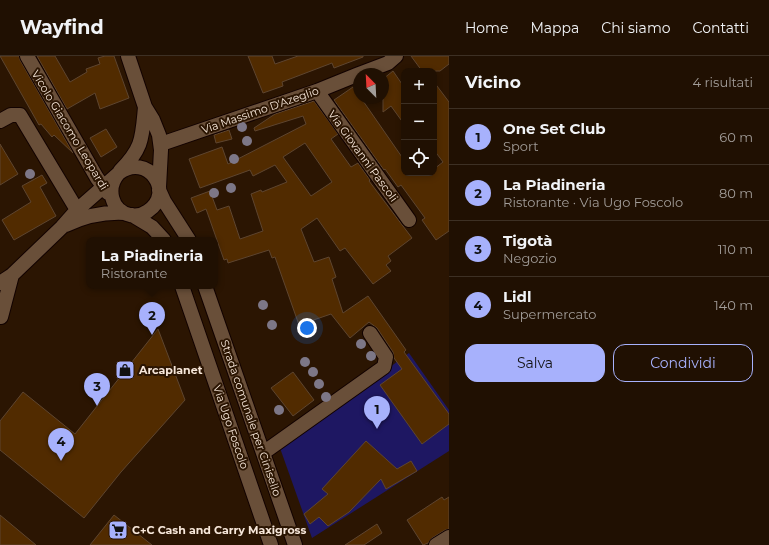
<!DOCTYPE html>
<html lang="it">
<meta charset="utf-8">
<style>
:root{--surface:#201002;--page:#28190c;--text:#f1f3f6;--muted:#a29d99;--line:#3d3024;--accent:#a7b1fc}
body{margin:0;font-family:Montserrat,sans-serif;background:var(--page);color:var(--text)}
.controls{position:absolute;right:12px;top:12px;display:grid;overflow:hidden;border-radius:8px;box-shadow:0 2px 6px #0003}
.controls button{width:36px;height:36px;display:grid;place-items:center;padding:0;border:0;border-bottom:1px solid var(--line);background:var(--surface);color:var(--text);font:20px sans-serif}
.compass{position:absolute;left:353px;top:12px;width:36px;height:36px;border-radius:50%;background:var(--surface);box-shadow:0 2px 6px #0003;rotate:336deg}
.you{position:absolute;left:307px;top:272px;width:14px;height:14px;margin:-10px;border:3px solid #fff;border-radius:50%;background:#1a73e8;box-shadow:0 0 0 6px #1a73e833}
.badge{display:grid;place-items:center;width:26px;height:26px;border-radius:50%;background:var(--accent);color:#111;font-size:13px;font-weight:700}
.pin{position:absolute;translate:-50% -33px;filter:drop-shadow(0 1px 2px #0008)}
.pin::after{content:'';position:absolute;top:21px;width:14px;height:12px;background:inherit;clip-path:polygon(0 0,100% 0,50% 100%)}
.popup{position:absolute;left:86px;top:181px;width:132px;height:52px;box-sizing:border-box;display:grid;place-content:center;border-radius:8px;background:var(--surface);filter:drop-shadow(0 1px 3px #0005);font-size:13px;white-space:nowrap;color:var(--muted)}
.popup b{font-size:15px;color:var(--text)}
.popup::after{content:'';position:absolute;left:50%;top:100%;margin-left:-8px;border:8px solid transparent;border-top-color:var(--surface)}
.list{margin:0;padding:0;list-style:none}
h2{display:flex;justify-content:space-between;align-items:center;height:52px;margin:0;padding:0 16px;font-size:17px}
h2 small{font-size:13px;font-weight:400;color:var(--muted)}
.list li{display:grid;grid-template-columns:26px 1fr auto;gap:12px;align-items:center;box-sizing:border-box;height:56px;padding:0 16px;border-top:1px solid var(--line)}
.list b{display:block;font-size:15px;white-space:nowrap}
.list p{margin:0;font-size:13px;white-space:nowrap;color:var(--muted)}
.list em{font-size:13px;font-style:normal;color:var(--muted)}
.actions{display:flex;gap:8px;padding:12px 16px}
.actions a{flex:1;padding:9px 0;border:1px solid var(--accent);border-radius:12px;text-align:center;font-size:14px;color:var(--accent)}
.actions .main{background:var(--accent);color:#111}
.icon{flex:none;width:22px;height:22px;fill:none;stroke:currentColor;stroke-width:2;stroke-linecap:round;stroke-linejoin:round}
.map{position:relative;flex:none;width:449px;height:489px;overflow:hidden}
header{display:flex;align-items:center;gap:24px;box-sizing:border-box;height:56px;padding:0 20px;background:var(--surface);border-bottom:1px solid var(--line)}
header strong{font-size:19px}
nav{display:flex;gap:22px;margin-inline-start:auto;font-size:14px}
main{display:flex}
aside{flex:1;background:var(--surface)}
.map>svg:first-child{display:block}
</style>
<header>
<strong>Wayfind</strong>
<nav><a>Home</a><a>Mappa</a><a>Chi siamo</a><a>Contatti</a></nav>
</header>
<main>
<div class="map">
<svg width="449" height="489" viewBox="0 0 449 489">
<rect width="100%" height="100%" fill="#2b1502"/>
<path fill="#1e1762" d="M409 297 449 354V395L312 482 280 392Z"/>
<path fill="#512b00" stroke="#5e452f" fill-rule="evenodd" d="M0 0H19L20 4 73 97 54 79 52 81 41 68 39 69Z
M37 0H55L70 26 87 16 86 13 100 8 98 2 105 0H114L129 42 100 53 95 37 67 53Z
M248 0H272L275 8 298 0H363V1L334 12 332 7 282 26 283 30 263 37Z
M411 0H449V8L440 15H422Z
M393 15 404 31V68L391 50 383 56V23Z
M434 26 449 46V175L436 184 422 164 425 162 401 129 398 131 385 113 384 114 334 44 353 31 359 39V42H361L404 104V117H434V113L443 106 434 94Z
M314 45 338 78 331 83 351 111 358 107 370 124 369 125 412 182 388 200 391 205 386 209 391 215 373 228 345 192 340 195 317 162 301 173 314 206 329 201 336 221 332 223 343 257 368 240 406 294 404 296 449 358V368L422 388 380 329 402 313 394 302 393 296 377 272 369 266 350 282 331 258 299 269 275 201 272 202 269 194 228 207 227 203 224 204 206 153 197 157 191 142 210 135 217 154 229 150 240 183 263 175 251 138 261 134 262 136 287 126 275 109 253 120 250 114 200 132 189 103 222 91 228 108 306 68 303 60 255 75 254 72 275 58ZM305 87 332 126 311 140 283 101Z
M106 73 117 91 101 101 90 82Z
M229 74 232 83 216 87 214 79Z
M0 88 18 118 0 129Z
M42 119 47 127 40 131 56 160 14 184 2 164 31 146 22 130Z
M158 273 185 344 121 416 84 462 0 394V365L23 336 75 378Z
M293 316 314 344 293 360 271 332Z
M366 385 397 413 411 405 417 415 386 433 381 423 349 456 328 470 319 461 310 468 304 458 328 438 322 433Z
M442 441 444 444 449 441V473L445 474 432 482 428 487 423 489 407 464Z
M0 459 36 489H0Z
M114 459 152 489H90Z
M377 468 382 477 364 489H345Z"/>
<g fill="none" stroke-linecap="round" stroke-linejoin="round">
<defs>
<path id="minor" d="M27 0 97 122 108 137
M128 0 145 51 153 64 159 79 161 94 159 131
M359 18 388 7 396 0
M317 35 409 164
M0 65 11 59H20L77 154
M161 88 317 35 359 18
M120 115C143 92 142 82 145 51
M159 134 164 145 189 184
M132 159 152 171 164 184
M66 169C85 160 103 156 124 157
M0 227 12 219 62 171 77 154 119 117C147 96 176 136 148 155 143 159 136 160 130 159 111 155 106 132 118 118
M182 230 271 489
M205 230 295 489
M1 261 12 219
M263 397 384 311 386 301 370 277
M436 489 449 481"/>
</defs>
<use href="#minor" stroke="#120200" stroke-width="16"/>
<use href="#minor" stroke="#694f39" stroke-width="14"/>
</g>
<g fill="#7d7787">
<circle cx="242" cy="71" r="5"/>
<circle cx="247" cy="85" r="5"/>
<circle cx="234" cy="103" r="5"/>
<circle cx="30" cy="118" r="5"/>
<circle cx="231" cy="132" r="5"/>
<circle cx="214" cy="137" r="5"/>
<circle cx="263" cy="249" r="5"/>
<circle cx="272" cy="269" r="5"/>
<circle cx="361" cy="288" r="5"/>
<circle cx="371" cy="300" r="5"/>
<circle cx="305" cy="306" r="5"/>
<circle cx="313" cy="316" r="5"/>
<circle cx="319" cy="328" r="5"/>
<circle cx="326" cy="341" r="5"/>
<circle cx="279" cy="354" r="5"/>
</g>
<defs>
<symbol id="shop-square" viewBox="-11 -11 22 22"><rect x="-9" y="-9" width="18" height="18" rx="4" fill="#a7b1fc" stroke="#2b1502"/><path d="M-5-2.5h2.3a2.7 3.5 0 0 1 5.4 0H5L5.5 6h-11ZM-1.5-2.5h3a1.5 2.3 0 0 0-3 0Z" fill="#111"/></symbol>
<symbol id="supermarket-square" viewBox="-11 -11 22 22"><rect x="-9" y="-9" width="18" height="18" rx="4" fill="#a7b1fc" stroke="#2b1502"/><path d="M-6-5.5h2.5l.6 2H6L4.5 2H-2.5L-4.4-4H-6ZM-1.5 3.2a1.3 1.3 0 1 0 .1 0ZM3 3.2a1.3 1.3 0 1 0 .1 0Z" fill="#111"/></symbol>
</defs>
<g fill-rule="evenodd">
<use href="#shop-square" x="114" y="303" width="22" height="22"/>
<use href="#supermarket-square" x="107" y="463" width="22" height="22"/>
</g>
<g text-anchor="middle" stroke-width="4" stroke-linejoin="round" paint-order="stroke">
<g font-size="11" fill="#f7e7da" stroke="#2b1502">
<text transform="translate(260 54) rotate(-19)" y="4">Via Massimo D'Azeglio</text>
<text transform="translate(70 74) rotate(59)" y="4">Vicolo Giacomo Leopardi</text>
<text transform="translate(363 100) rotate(54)" y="4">Via Giovanni Pascoli</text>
<text transform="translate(251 362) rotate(71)" y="4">Strada comunale per Cinisello</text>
<text transform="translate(231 371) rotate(71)" y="4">Via Ugo Foscolo</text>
</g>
<g font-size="11" font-weight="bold" fill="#f7e7da" stroke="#2b1502" text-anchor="start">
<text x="139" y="318">Arcaplanet</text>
<text x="132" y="478">C+C Cash and Carry Maxigross</text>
</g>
</g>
</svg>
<div class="controls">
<button>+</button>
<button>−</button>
<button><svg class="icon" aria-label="locate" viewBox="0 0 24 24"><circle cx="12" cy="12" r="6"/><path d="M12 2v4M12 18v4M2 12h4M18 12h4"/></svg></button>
</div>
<svg class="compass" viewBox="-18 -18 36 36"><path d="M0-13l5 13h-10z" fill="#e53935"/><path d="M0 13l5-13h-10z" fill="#a29d99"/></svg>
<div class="you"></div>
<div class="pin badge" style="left:377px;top:373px">1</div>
<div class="pin badge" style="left:152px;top:279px">2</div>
<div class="popup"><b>La Piadineria</b>Ristorante</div>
<div class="pin badge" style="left:97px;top:350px">3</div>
<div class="pin badge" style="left:61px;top:405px">4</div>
</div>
<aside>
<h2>Vicino<small>4 risultati</small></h2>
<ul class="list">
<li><span class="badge">1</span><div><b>One Set Club</b><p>Sport</p></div><em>60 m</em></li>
<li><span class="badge">2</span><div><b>La Piadineria</b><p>Ristorante · Via Ugo Foscolo</p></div><em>80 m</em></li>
<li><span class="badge">3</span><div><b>Tigotà</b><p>Negozio</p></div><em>110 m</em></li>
<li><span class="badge">4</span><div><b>Lidl</b><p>Supermercato</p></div><em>140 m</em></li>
</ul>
<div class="actions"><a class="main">Salva</a><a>Condividi</a></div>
</aside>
</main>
